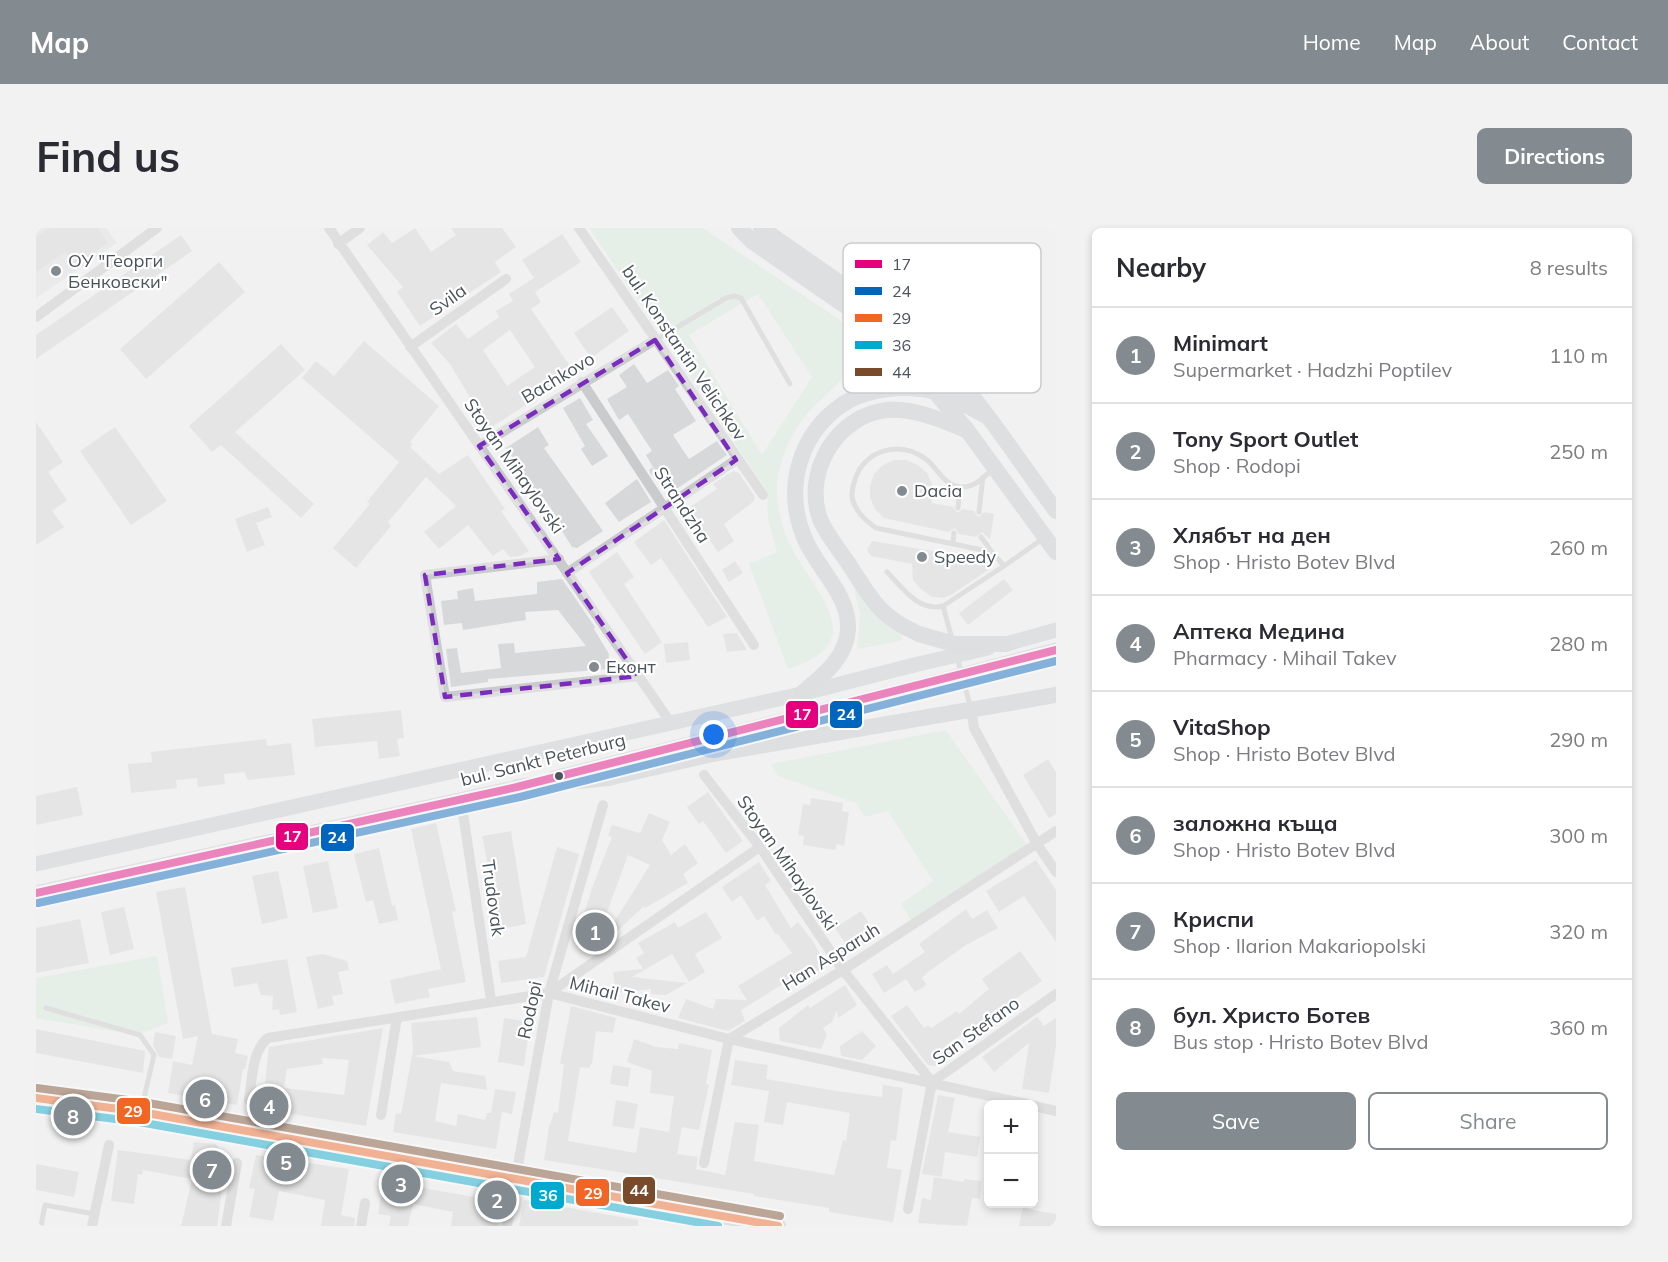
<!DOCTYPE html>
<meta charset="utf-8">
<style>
:root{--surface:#fff;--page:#f2f2f3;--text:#2b2b33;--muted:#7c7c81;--line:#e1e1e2;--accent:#848b90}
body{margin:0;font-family:Mulish,sans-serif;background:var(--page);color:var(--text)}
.controls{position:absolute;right:18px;bottom:18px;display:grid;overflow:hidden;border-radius:9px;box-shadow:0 3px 9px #0003}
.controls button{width:54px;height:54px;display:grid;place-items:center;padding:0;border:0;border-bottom:2px solid var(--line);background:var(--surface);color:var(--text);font:30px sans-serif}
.you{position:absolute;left:678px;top:507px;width:21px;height:21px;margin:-15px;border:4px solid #fff;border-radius:50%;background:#1a73e8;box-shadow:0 0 0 9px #1a73e833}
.badge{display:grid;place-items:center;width:39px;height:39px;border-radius:50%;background:var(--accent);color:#fff;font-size:20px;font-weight:700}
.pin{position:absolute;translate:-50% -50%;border:3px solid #fff;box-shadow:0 2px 6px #0006}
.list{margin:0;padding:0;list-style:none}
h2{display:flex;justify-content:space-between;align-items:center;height:78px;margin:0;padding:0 24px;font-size:26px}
h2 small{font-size:20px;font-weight:400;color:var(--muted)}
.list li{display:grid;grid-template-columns:39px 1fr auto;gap:18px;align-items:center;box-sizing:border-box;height:96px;padding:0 24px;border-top:2px solid var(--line)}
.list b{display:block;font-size:22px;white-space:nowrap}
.list p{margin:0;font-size:20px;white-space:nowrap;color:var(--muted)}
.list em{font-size:20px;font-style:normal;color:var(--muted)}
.actions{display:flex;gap:12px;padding:18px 24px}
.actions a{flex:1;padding:14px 0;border:2px solid var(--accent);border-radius:9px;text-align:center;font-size:21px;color:var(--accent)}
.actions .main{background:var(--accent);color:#fff}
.map{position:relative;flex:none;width:1020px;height:998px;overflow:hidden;border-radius:9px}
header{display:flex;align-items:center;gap:36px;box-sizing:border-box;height:84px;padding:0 30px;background:var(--accent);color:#fff}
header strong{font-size:28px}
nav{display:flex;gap:33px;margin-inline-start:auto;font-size:21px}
.intro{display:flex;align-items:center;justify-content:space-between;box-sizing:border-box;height:144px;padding:0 36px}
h1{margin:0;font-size:42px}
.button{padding:15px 27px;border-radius:9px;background:var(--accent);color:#fff;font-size:21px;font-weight:700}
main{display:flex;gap:36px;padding:0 36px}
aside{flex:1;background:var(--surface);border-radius:9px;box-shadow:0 3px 9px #0003}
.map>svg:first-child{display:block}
</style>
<header>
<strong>Map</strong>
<nav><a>Home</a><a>Map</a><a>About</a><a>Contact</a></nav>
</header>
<div class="intro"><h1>Find us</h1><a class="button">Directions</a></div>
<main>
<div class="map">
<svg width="1020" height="998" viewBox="0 0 1020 998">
<rect width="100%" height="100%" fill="#f1f1f1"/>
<path fill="#e3e2e2" d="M0 0H70L81 15 0 70Z"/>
<path fill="#d8edde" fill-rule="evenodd" d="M553 0H667L804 92C845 134 794 158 770 187 755 206 743 232 741 257 740 273 746 301 753 315 777 364 839 414 752 441L713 336 741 324 732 292 731 263ZM722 66 776 149 726 227 653 107Z
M821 358 866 405 865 413 821 421 824 387 819 363Z
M910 502 991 617 875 692 865 676 897 653 852 583 829 589 820 575 742 548 735 536Z
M121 728 132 795 100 807 0 790V750Z"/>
<path fill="#d7d8d9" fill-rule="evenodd" d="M14 0H62L72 15 38 37 29 24 0 44V9Z
M379 0 395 24 420 7 415 0H466L480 19 459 34 465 44 384 98 361 64 367 59 331 17 347 4 356 15Z
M526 6 545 34 499 64 505 74 495 81 536 141 501 165 503 168 453 201 414 136 395 115 420 96 432 111 463 89 460 83 477 73 473 66 498 50 486 32ZM474 102 499 139 471 158 447 122Z
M145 7 156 23 0 131V107Z
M183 34 209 64 110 151 84 121Z
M576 79 593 103 555 130 538 105Z
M328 113 403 178 374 214 377 216 374 219 403 246 432 227 469 281 465 283 493 323 484 328 474 329 467 321 457 328 432 297 403 321 388 304 420 278 390 249 352 294 355 298 320 340 297 320 334 276 331 274 363 234 266 150 280 133 298 148Z
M245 116 269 142 199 204 278 276 265 290 185 217 176 224 153 198Z
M598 136 611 155 632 142 643 158 639 161 660 193 637 207 653 231 681 213 691 227 633 266 617 239 616 248 613 242 617 239 610 227 616 223 592 186 583 192 571 171 591 159 583 147Z
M544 170 557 192 550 196 572 228 556 238 545 221 549 218 527 180Z
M0 194 27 234 12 244 31 272 16 283 28 299 0 317Z
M79 199 131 273 95 297 44 223Z
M502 199 513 217 508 220 567 303 541 320 536 319 526 303 529 301 507 269 504 271 470 220Z
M858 232H870L882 237 891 245 896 256V275L917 279 921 285 927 281 938 283 942 289 948 284 958 286 954 311 946 304 940 309 923 306 919 300 913 304 848 290 839 281 834 270V258L838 246 847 237Z
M697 243 703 245 719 269 717 274 688 296 698 313 682 324 668 304 663 307 648 283 681 261 677 256Z
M601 251 615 274 583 294 569 275Z
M232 279 236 289 220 295 229 317 211 324 199 291Z
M628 292 691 389 672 399 625 330 615 337 598 314Z
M836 313 950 332 955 334 954 341 915 367 908 370 896 369 886 362 877 352 876 336 835 328 831 322Z
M581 324 598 349 588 356 626 414 609 426 553 344Z
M699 333 707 345 693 354 686 342Z
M526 351 559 399 558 401 573 426 572 441 452 451V454L415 459 410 421 421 420 425 445 465 440 462 416 478 415 479 425 550 418 522 382 489 384 490 392 427 402 426 395 408 397 405 373 422 371 421 363 437 360 439 373 501 366V354Z
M968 351 977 362 932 397 923 385Z
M701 405 711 422 691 424 687 406Z
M652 414 654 432 630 435 628 416Z
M365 482 368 510 361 511 364 528 343 531 341 513 279 519 276 491Z
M230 511 231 518 255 515 259 547 212 552 208 544 188 546 189 556 162 559 161 550 140 552 141 560 95 565 92 536 116 534 115 524Z
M1012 531 1020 544V586L1013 590 987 547Z
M41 559 47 587 0 597V568Z
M672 564 707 613 690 625 667 593 663 596 651 579Z
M775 570 807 575 806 583 813 584 808 618 801 616 799 622 767 617 768 608 762 607 767 576 774 577Z
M613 585 634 594 626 612 635 627 649 616 662 635 647 646 652 655 609 680 608 678 558 725 539 716 556 660 576 609 572 608 576 597 604 605ZM592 627 614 637 567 712 562 709Z
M400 595 420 683 416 684 430 754 392 761 394 769 359 776 354 752 405 741 375 601Z
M475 603 490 696 465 701 446 608Z
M521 619 543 626 508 749 465 755 462 733 490 729Z
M343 620 356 678 359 677 362 692 343 696 337 672 330 674 318 626Z
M1000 632 1020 662V714L988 668 963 684 950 663Z
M292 633 302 680 277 685 267 638Z
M723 634 735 653 729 657 755 700 762 694 778 715 790 737 759 759 755 751 705 782 709 793 692 803 642 790 650 771 677 781 680 771 711 772 702 758 756 725 742 706 740 707 728 688 721 693 705 667 696 674 686 659Z
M242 643 252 690 226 696 216 648Z
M149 659 176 806 202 811 199 825 212 828 209 841H207L201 877 132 865 137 833 156 837 162 808 147 811 120 664Z
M88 679 98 721 74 727 65 684Z
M930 681 936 691 951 682 962 700 930 717 892 744 886 750 891 757 879 764 870 751 848 765 836 746 851 737 857 746 889 724 883 716Z
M825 683 841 707 815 724 799 700Z
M670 684 686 710 659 726 669 744 653 754 636 726 596 749 651 755 630 767 615 766V761L580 765 577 744 607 741 600 730 608 725 602 715 639 694 642 700Z
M44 691 53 735 0 745V700Z
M984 723 1006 753 910 817 917 825 900 838 892 837 855 788 871 777 888 800 892 797 895 800 921 783 923 786 953 761 946 751Z
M287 726 311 733 313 742 302 744 307 766 296 768 298 777 282 781 270 729Z
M251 731 261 784 244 787 243 781 236 782 237 768 225 767 221 755 198 759 195 740Z
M809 757 821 777 802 790 801 782 796 794 787 800 791 807 785 821 744 813 743 800 772 777 774 780Z
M535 778 580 790 577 805 560 803 556 835 553 840 544 839 532 913 600 925 604 899 633 904 638 868 614 865 616 843 591 834 598 811 620 819 642 821 643 815 676 822 670 856 673 857 663 902 646 899 641 926 662 929 660 941 689 947 699 894 723 897 718 933 798 947 807 912 810 913 814 885 751 874 747 897 728 894 733 863 695 857 699 832 732 837 730 851 800 863 846 869 847 857 867 860 860 913 855 912 851 940 866 942 857 994 793 984V980L718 968V966L508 932 513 900 518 884 522 885 528 836H524Z
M441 789 445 819 377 828 413 834 417 843 449 848 451 862 405 855 399 893 420 898 422 886 449 892 451 885H455L459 861 480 864 476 886 466 884 460 921 357 904 360 885 365 886 377 822 375 795Z
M1001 789 1008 798 1020 790V818L1013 865 986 861 993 815 958 844 946 829Z
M468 790 494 794 488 838 462 834Z
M347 800 330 898 226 881 233 819ZM286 830 313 832 308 867 248 860 251 841 287 836Z
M0 801 109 823 107 845 0 825Z
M826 803 840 818 826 832 805 828 804 818Z
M119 804 140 808 136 831 123 829 117 817Z
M577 837 595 840 592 859 574 856Z
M902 867 919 870 912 904 944 909 941 929 909 924 906 949 886 946Z
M580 872 602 876 598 901 576 898Z
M158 914 180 916 185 923 184 931 190 932 181 998H145L156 951 107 942 106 947 102 946 98 976 75 973 82 922 155 932Z
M220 927 313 941 305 987 319 990 318 998H285L289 972 243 963 237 993 213 989 219 961 213 960Z
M0 936 43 944 38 969 0 962Z
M898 949 928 954V951L946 953 944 971 936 970 931 998 882 995 886 970 895 972Z
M347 953 467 974 462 998H415L417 984 377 976 372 998H353L355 988 342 986Z
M488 972 602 992V998H483Z
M987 980 1020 986V998H983Z"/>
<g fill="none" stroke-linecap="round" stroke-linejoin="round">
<path stroke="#c9cbcc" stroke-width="5" d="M620 112 690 70 698 68 705 70 754 156
M957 241C948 249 939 259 926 259 909 259 902 241 891 232 868 214 838 219 823 242 819 249 814 265 817 273 822 286 829 292 840 300L956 324 968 338 1008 310
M922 280 924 259
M943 284 947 249
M945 309 956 324
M917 315 918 305
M851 344C866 359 882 384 907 378L968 338
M907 378 916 411
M921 429 935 481
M10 780 104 807 118 827 105 883
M5 998 9 977 58 986"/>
<path stroke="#c9cbcc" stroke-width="10" d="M293 0 635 495
M543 0 727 267
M302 16 324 0
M0 89 121 0
M374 119 470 51
M546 154 718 417
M443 218 619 112
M523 331 389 347 409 469 602 448
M531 345 700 232
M935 481 938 500 1001 616 1020 644
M668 547 724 619 807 742 896 854
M425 572 455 772
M513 765 724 619
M213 872C216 852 216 822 232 810L513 765 693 811 991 876
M998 878 1020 883
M345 887 361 789
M668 935 693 811 807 742 1020 603
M872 981 896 854 1020 766
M56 998 73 917
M190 998 201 935
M325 998 329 975
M471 998 513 765 567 577
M656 998 658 984"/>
<path stroke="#c9ccce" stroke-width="15" d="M970 416 1020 402
M518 550 884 458
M0 636 765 466 878 437
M0 665 492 557"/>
<path stroke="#c6c9cc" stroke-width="16" d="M703 0 717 14 824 88 869 128 931 202 1020 324
M725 0 877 106C934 155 975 222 1020 283
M818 169C834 137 833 123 824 88
M883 406C845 389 837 374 816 341 806 325 791 308 784 291 767 244 801 187 851 182 879 180 905 192 930 202
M765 466C785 449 810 431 812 402 814 366 780 340 768 309 748 260 763 206 807 176 832 160 870 156 900 164 917 169 933 179 949 187
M481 559 572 550 676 526 1020 467
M0 870 105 884 742 998"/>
<path stroke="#c9ccce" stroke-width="15" d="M878 437 952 420
M884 458 1020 422"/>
<path stroke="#c6c9cc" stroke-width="16" d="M883 406 918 416H970"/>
<defs>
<path id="bus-1" d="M0 665 481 559 1020 422"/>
<path id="bus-2" d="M2 675 484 569 1020 433"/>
<path id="bus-3" d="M0 870 105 884 742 998"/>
<path id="bus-4" d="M0 881 103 894 682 998"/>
<path id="bus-5" d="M1 860 107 874 744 988"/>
</defs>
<use href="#bus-1" stroke="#fff" stroke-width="12"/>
<use href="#bus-2" stroke="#fff" stroke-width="12"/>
<use href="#bus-3" stroke="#fff" stroke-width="12"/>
<use href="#bus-4" stroke="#fff" stroke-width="12"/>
<use href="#bus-5" stroke="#fff" stroke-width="12"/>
<use href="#bus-1" stroke="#e5007d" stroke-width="8"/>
<use href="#bus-2" stroke="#0065bd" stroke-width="8"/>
<use href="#bus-3" stroke="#f26522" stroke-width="8"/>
<use href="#bus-4" stroke="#00a9ce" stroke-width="8"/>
<use href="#bus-5" stroke="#7a4b2a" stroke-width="8"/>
</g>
<path d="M0 0H1020V998H0ZM619 112 700 232 531 345 602 448 409 469 389 347 523 331 443 218Z" fill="#f1f1f1" fill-opacity=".55" fill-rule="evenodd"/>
<path fill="none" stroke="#7b2cbf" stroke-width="4.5" stroke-dasharray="12 8" stroke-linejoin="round" d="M619 112 700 232 531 345 602 448 409 469 389 347 523 331 443 218Z"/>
<g fill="#848b90" stroke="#fff" stroke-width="2">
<circle cx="20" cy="43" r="6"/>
<circle cx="866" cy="263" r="6"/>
<circle cx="886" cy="329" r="6"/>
<circle cx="558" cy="439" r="6"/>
</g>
<circle fill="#4a545b" stroke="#fff" stroke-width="2" cx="523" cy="548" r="5"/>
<g text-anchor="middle" stroke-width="4.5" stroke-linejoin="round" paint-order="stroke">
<g font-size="18" fill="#4a545b" stroke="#fff" text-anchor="start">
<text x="32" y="39">ОУ "Георги<tspan x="32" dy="21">Бенковски"</tspan></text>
<text x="878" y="269">Dacia</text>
<text x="898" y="335">Speedy</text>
<text x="570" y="445">Еконт</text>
</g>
<g font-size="18" fill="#4a545b" stroke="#fff">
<text transform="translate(412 72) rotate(-36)" y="6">Svila</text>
<text transform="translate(648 125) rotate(56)" y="6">bul. Konstantin Velichkov</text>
<text transform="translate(522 150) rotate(-31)" y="6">Bachkovo</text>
<text transform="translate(478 238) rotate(55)" y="6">Stoyan Mihaylovski</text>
<text transform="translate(646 277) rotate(57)" y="6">Strandzha</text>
<text transform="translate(507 532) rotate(-14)" y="6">bul. Sankt Peterburg</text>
<text transform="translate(751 635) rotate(55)" y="6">Stoyan Mihaylovski</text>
<text transform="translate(457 670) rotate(82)" y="6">Trudovak</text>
<text transform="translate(795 729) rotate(-32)" y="6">Han Asparuh</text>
<text transform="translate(584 767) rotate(14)" y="6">Mihail Takev</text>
<text transform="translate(494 782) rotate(-78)" y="6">Rodopi</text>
<text transform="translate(940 803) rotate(-36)" y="6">San Stefano</text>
</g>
</g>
<rect x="807" y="15" width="198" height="150" rx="9" fill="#fff" stroke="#c9ccce" stroke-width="1.5"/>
<rect x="819" y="32" width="27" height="8" fill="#e5007d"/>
<rect x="819" y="59" width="27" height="8" fill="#0065bd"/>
<rect x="819" y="86" width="27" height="8" fill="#f26522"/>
<rect x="819" y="113" width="27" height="8" fill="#00a9ce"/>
<rect x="819" y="140" width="27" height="8" fill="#7a4b2a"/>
<g font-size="16" fill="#4a545b">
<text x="856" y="42">17</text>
<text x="856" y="69">24</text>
<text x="856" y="96">29</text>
<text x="856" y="123">36</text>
<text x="856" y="150">44</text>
</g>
<g stroke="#fff" stroke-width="2">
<rect x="793" y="472" width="34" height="29" rx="6" fill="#0065bd"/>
<rect x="749" y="472" width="34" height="29" rx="6" fill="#e5007d"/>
<rect x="239" y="594" width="34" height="29" rx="6" fill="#e5007d"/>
<rect x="284" y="595" width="35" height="29" rx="6" fill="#0065bd"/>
<rect x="80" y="869" width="35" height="28" rx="6" fill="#f26522"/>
<rect x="586" y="948" width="34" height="29" rx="6" fill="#7a4b2a"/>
<rect x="539" y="950" width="35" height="29" rx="6" fill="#f26522"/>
<rect x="494" y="953" width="35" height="29" rx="6" fill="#00a9ce"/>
</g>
<g font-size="16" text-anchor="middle" font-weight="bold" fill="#fff">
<text x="810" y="492">24</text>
<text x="766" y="492">17</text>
<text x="256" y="614">17</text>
<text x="301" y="615">24</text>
<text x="97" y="889">29</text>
<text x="603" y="968">44</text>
<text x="557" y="971">29</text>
<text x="512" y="973">36</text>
</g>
</svg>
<div class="controls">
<button>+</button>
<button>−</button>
</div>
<div class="you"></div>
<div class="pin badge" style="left:559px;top:704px">1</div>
<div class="pin badge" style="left:461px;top:972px">2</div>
<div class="pin badge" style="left:365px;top:956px">3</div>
<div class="pin badge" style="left:233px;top:878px">4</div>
<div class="pin badge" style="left:250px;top:934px">5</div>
<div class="pin badge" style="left:169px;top:871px">6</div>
<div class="pin badge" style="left:176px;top:942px">7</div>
<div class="pin badge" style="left:37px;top:888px">8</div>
</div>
<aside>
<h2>Nearby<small>8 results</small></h2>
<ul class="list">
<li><span class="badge">1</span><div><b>Minimart</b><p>Supermarket · Hadzhi Poptilev</p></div><em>110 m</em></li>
<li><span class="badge">2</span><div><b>Tony Sport Outlet</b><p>Shop · Rodopi</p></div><em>250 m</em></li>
<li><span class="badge">3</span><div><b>Хлябът на ден</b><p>Shop · Hristo Botev Blvd</p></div><em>260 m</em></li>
<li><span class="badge">4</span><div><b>Аптека Медина</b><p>Pharmacy · Mihail Takev</p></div><em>280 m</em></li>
<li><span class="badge">5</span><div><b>VitaShop</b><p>Shop · Hristo Botev Blvd</p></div><em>290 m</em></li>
<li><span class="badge">6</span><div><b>заложна къща</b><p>Shop · Hristo Botev Blvd</p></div><em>300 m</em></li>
<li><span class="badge">7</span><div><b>Криспи</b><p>Shop · Ilarion Makariopolski</p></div><em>320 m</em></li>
<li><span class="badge">8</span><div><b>бул. Христо Ботев</b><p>Bus stop · Hristo Botev Blvd</p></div><em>360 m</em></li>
</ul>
<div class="actions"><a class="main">Save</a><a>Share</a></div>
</aside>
</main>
